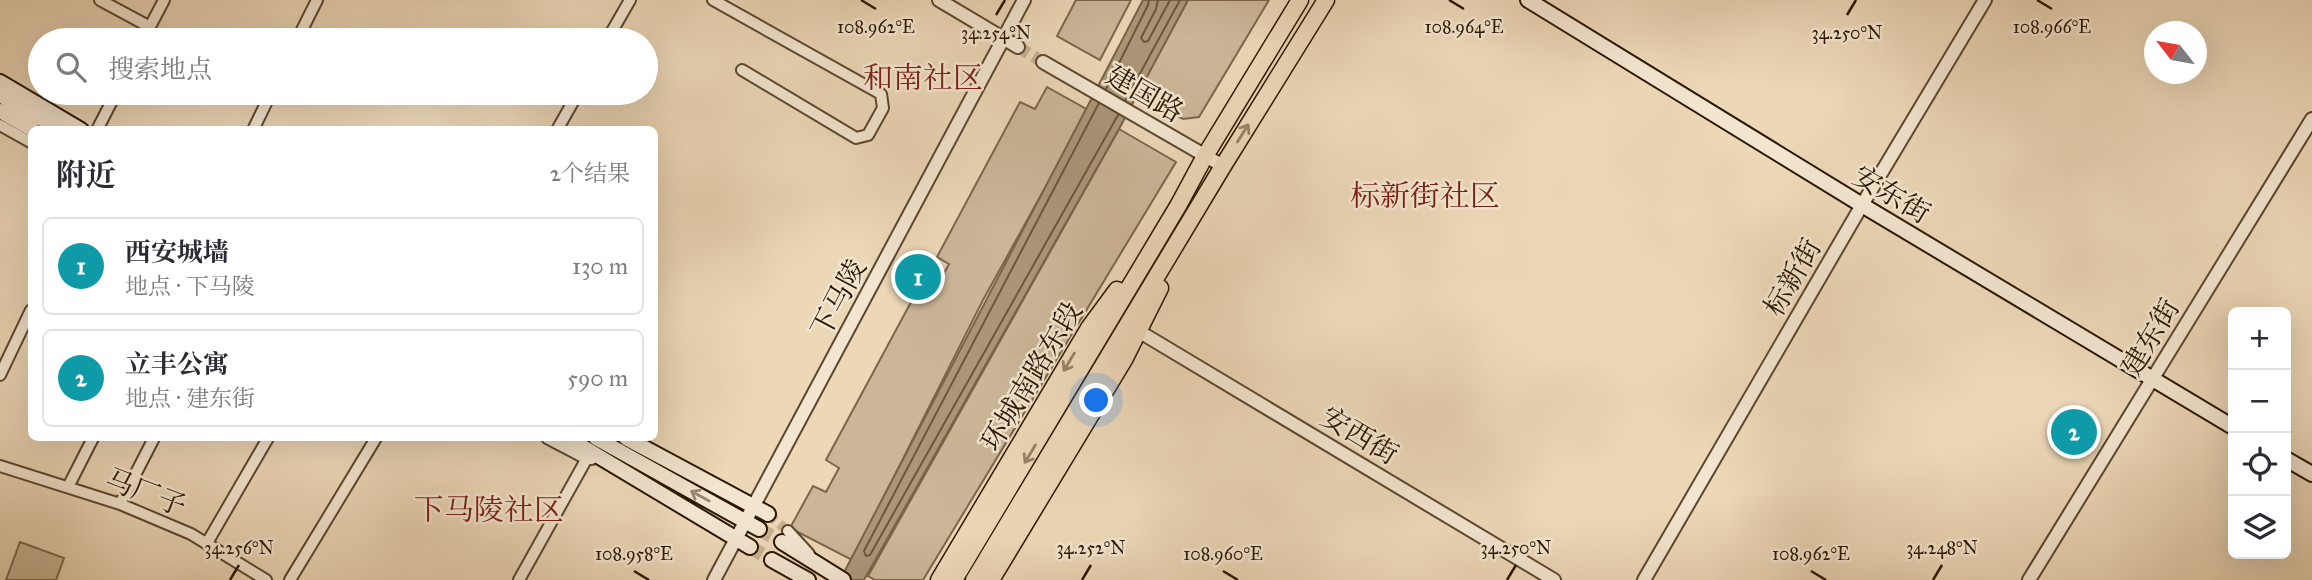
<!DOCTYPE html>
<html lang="zh">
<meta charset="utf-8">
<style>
:root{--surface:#fff;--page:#f7f7f7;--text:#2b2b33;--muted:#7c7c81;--line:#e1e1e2;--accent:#7c3aed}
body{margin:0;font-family:"IM FELL Great Primer","Noto Serif SC",serif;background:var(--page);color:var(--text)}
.controls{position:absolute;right:21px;bottom:21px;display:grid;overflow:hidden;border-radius:10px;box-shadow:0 7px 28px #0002}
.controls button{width:63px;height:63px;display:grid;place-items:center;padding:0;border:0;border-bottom:2px solid var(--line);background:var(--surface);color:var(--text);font:35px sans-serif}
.compass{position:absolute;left:2144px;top:21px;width:63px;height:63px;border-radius:50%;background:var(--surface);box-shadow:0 7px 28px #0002;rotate:301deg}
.you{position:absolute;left:1097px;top:401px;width:24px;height:24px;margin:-18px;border:5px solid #fff;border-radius:50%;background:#1a73e8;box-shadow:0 0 0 10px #1a73e833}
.badge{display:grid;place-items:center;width:46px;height:46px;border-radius:50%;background:var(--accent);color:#fff;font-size:23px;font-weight:700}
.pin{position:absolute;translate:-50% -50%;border:4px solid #fff;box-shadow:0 2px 7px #0006}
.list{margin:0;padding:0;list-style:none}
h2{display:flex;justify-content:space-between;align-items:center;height:91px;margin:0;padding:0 28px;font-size:30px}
h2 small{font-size:23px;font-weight:400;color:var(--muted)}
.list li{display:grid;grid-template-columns:46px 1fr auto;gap:21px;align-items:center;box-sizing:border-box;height:98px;margin:0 14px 14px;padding:0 14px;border:2px solid var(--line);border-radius:10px}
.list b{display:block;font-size:26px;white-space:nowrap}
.list p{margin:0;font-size:23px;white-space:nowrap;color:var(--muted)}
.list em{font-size:23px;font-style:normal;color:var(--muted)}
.icon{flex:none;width:38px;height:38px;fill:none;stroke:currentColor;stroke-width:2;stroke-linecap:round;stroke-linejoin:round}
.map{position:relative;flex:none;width:2312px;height:580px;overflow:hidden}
.search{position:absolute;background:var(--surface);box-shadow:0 7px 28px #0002;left:28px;top:28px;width:630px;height:77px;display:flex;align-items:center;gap:18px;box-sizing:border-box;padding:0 24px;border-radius:38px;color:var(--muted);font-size:26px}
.panel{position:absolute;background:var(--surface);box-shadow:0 7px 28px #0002;left:28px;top:126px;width:630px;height:315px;border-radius:10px}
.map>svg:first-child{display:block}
</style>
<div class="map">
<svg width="2312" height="580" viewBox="0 0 2312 580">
<rect width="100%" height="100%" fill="#ecd7b7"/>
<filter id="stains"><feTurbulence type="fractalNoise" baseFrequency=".00286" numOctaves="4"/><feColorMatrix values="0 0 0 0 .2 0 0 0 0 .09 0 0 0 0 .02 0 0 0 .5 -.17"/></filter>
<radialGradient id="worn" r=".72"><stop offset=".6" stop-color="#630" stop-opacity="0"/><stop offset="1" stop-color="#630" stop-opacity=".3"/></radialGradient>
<path fill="#cbb698" stroke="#7c664c" stroke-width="2" d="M1076 0H1131L1100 60 1057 36Z
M1188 0H1269L1199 117 1183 119 1136 96Z
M1047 87 1088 110 983 300 852 560 790 528 813 486 826 492 839 468 826 460 917 291 931 297 949 264 937 257 1020 102 1035 109Z
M1119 129 1176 162 923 580H875L868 576Z
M20 542 64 558 56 580H6Z"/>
<path fill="#ab9679" stroke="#786349" stroke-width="2" d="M1143 0H1188L1119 129 864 580H840Z"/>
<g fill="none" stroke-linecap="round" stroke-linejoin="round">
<path stroke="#6c563c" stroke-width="2" d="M1158 0 1156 9 1141 38 1144 42 1148 41 1170 0
M1106 89 1148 5 1149 0
M1125 101 1180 0
M1099 103 864 551 866 556 870 555 1118 115"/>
<path stroke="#c6b192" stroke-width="10" stroke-dasharray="10 5" stroke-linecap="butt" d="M768 514 788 531"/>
<path stroke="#c6b192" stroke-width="12" stroke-dasharray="12 6" stroke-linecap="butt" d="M1018 47 1043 62"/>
<path stroke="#c6b192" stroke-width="14" stroke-dasharray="14 7" stroke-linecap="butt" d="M759 529 782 542
M750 547 772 560"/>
<defs>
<path id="minor" d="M100 0 150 27
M713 0 881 94 883 108 868 135 856 138 742 70
M143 40 164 0
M297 40 317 0
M607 40 630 0
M0 125 32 143
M97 130 116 93
M253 130 271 93
M557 130 578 93
M0 375 31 310
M547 438 587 459H592
M0 466 120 504 191 534 266 580
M68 487 93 438
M120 504 154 438
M788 531 809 554
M207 543 268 438
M290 580 376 438
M519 580 591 451"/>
<path id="tertiary" d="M939 0 1018 47
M1043 62 1223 166
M1140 332 1554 580
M714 580 1024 0
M1644 580 1862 205 1985 0
M2029 580 2312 119"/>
<path id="secondary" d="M1528 0 1862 205 2233 427
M0 82 81 130
M0 95 61 130
M0 111 33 130
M568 438 750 547
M596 438 759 529
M626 438 768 514
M2286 459 2312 474
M782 542 843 580
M772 560 808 580"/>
<path id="primary" d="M939 580 1089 328 1117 290
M954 580 1178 206 1205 156 1300 0
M974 580 1223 166 1326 0
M991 580 1125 358 1160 288"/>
</defs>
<use href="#minor" stroke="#5c472e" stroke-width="14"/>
<use href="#tertiary" stroke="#5c472e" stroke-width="16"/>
<use href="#secondary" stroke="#2c1700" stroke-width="18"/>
<use href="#primary" stroke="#2c1700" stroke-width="19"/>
<use href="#minor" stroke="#f3e5d0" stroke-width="10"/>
<use href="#tertiary" stroke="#f3e5d0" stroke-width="12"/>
<use href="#secondary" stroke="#f3e5d0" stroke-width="14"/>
<use href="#primary" stroke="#ecd7b7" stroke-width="16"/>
</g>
<defs><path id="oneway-shaft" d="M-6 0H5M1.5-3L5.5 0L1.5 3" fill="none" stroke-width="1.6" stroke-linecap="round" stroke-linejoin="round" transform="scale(1.75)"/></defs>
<g stroke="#968165">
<use href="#oneway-shaft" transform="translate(1243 133) rotate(-58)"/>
<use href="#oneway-shaft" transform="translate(1069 362) rotate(121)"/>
<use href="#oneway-shaft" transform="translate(1030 454) rotate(121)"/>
</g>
<use stroke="#998872" href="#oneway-shaft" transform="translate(700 496) rotate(-151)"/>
<path fill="none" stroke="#2c1700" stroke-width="2.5" d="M861 0 876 9M1449 0 1464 9M2037 0 2052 9M996 15 1005 0M1847 15 1856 0M634 571 649 580M1223 571 1238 580M1811 571 1826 580M230 580 239 565M1082 580 1091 565M1507 580 1516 565M1933 580 1942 565"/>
<g text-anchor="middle" stroke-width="5" stroke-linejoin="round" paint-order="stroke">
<g font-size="28" fill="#2c1700" stroke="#f3e5d0">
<text transform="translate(1145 93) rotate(30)" y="10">建国路</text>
<text transform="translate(1892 194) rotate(31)" y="10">安东街</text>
<text transform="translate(1792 277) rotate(-60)" y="10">标新街</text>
<text transform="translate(838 298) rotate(-62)" y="10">下马陵</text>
<text transform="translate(2150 337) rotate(-59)" y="10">建东街</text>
<text transform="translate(1031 376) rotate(-59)" y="10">环城南路东段</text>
<text transform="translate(1360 435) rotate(31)" y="10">安西街</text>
<text transform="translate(146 492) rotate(21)" y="10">马厂子</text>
</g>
<g font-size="30" fill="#7a1f14" stroke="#f3e5d0">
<text x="923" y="88">和南社区</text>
<text x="1425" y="206">标新街社区</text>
<text x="489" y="520">下马陵社区</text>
</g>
</g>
<g font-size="18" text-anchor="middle" fill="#2c1700" stroke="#f3e5d0" stroke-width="5" stroke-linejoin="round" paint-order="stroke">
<text x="1464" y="33">108.964°E</text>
<text x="2052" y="33">108.966°E</text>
<text x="876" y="33">108.962°E</text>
<text x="996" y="39">34.254°N</text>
<text x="1847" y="39">34.250°N</text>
<text x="239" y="554">34.256°N</text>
<text x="1091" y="554">34.252°N</text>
<text x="1516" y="554">34.250°N</text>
<text x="1942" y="554">34.248°N</text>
<text x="634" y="560">108.958°E</text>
<text x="1223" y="560">108.960°E</text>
<text x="1811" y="560">108.962°E</text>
</g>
<rect width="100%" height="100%" filter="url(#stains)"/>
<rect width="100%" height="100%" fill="url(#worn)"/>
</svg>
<div class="controls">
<button>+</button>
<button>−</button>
<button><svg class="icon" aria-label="locate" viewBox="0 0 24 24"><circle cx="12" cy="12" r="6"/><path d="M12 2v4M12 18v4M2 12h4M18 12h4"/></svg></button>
<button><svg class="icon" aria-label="layers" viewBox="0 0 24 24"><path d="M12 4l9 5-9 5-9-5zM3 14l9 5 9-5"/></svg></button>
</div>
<svg class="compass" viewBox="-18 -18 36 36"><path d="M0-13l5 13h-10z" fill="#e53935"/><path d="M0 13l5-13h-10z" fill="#7c7c81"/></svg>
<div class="you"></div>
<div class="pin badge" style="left:918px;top:277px;background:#0f9aa8">1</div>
<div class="pin badge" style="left:2074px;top:432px;background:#0f9aa8">2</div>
<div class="search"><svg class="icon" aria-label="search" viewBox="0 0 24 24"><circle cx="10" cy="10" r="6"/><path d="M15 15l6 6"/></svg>搜索地点</div>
<section class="panel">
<h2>附近<small>2个结果</small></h2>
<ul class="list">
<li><span class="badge" style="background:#0f9aa8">1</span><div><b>西安城墙</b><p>地点 · 下马陵</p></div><em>130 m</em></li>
<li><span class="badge" style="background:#0f9aa8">2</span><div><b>立丰公寓</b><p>地点 · 建东街</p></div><em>590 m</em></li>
</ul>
</section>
</div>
